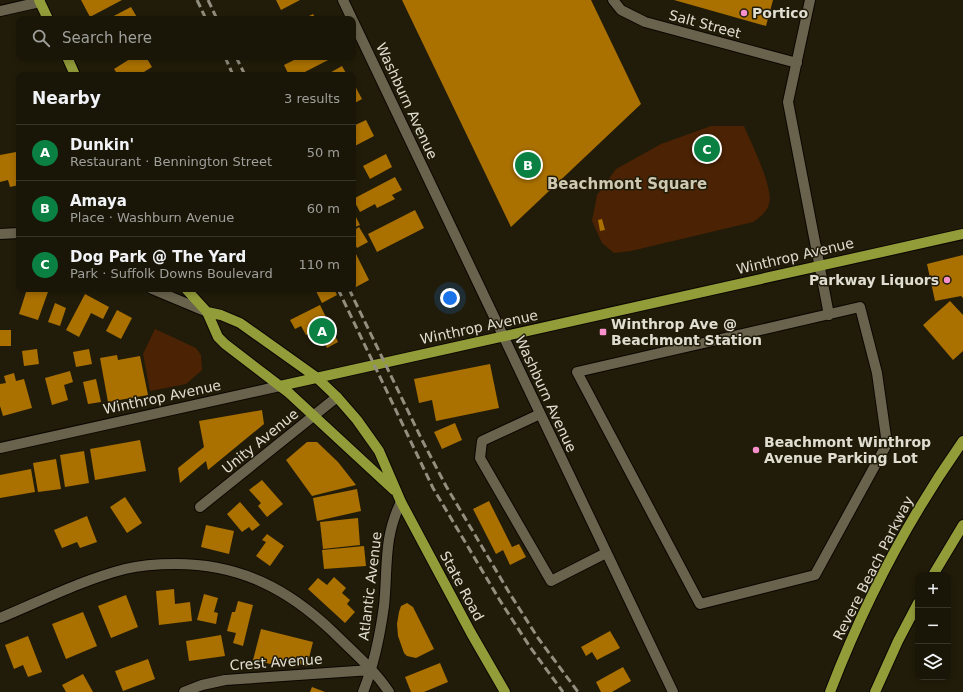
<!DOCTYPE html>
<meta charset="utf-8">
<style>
:root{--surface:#191507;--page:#221e11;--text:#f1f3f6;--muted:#9f9f9b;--line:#373428;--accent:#0b8043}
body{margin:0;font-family:"DejaVu Sans",sans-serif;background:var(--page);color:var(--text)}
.controls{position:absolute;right:12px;bottom:12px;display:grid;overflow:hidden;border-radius:8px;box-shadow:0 2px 6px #0003}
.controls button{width:36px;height:36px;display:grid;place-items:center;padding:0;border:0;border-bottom:1px solid var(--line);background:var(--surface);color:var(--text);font:20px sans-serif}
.you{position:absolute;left:450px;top:298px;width:14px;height:14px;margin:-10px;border:3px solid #fff;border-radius:50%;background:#1a73e8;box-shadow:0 0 0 6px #1a73e833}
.badge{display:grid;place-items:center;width:26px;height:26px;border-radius:50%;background:var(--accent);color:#fff;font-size:13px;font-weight:700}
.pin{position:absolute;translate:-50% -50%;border:2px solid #fff;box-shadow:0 1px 4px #0006}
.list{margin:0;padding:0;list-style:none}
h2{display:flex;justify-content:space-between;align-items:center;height:52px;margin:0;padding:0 16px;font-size:17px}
h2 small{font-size:13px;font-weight:400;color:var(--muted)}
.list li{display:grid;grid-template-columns:26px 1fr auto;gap:12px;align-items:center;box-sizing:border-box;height:56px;padding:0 16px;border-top:1px solid var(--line)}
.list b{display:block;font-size:15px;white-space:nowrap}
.list p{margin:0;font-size:13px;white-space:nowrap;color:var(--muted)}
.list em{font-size:13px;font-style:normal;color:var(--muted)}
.icon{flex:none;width:22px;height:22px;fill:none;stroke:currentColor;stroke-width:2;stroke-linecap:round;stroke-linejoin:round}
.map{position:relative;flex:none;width:963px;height:692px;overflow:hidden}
.search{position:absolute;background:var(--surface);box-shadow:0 2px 6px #0003;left:16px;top:16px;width:340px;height:44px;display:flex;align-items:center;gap:10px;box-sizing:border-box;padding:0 14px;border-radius:8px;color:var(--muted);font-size:15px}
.panel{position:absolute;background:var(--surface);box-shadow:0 2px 6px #0003;left:16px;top:72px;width:340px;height:220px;border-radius:8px}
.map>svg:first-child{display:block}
</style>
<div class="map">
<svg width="963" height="692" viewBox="0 0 963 692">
<rect width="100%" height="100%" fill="#211c09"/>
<path fill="#4b2203" d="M711 126H744C751 143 774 188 769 204 767 212 760 217 753 222L631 251 614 253 602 243 592 221 597 195 616 169 661 144Z
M155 329 196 348 201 355 202 370 186 384 150 391 143 354Z"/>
<path fill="#aa7000" d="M81 0H122L90 17Z
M276 0H300L281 10Z
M402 0H591L641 104 511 227Z
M674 0H773L766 26Z
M131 7 138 19H108Z
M313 14 316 19H303Z
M133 57H146L152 67 139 75H118L114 69Z
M300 57H334L299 75H289L284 65Z
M342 66 347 75H326Z
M353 84H354L362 99 353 104Z
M366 120 374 136 353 147V126Z
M16 152 19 166V185L10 187 8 180 0 182V155Z
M386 154 392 167 370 179 363 166Z
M395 177 402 190 392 195 395 199 377 208 375 204 360 212 353 199Z
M415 210 424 228 377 252 368 234Z
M353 211 360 225 353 228Z
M602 219 605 230 600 231 598 220Z
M359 227 368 242 357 248 353 241V231Z
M353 248 369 280 356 287 353 281Z
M963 255V298L961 296 935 301 927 264Z
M27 289H49L38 320 19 314Z
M315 289H334L337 295 322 303Z
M85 294 109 307 103 319 91 313 79 337 66 330Z
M950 301 963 315V351L953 360 923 325Z
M55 303 66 308 60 326 48 322Z
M320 305 338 342 327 348 322 338 314 342 310 333 306 335 301 326 295 329 290 320Z
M117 310 132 318 121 339 106 331Z
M0 330H11V346H0Z
M37 349 39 364 24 366 22 351Z
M89 349 92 364 76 367 73 352Z
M117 355 118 360 140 356 148 395 108 402 100 358Z
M490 364 499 408 436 421 432 400 419 403 414 379Z
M70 371 73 382 64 385 68 400 52 405 45 378Z
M14 373 16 381 24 379 32 408 3 416 0 406V384L6 383 4 376Z
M96 379 101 402 88 404 83 382Z
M262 410 264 424 208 470 206 461 180 483 178 468 204 447 199 421Z
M455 423 462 440 442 449 434 432Z
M140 440 146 471 95 480 90 449Z
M307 442H317L338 462 356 485 312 496 286 460Z
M84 451 89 483 65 487 60 455Z
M56 459 61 489 38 492 33 463Z
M31 469 35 492 0 498V475Z
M262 480 283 504 267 517 258 506 261 503 249 490Z
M357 489 361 511 317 521 313 498Z
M125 497 142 523 127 533 110 507Z
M489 501 512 547 519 544 526 557 510 565 503 550 496 554 473 509Z
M240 502 260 525 252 531 249 527 242 532 227 514Z
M87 516 97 542 80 548 77 542 62 548 54 530Z
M358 518 360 545 323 549 320 522Z
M206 525 234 531 229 554 201 547Z
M267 534 284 546 270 566 256 556 266 542 262 540Z
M364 546 366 566 324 569 322 550Z
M334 577 346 588 342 593 350 600 347 604 355 612 345 623 308 589 318 578 327 585Z
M174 589 175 604 190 602 192 621 159 625 156 591Z
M204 594 218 598 214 612 218 613 216 624 197 620Z
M126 595 138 627 111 638 98 606Z
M238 601 253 605 243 646 233 643 236 633 227 631 232 612H235Z
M407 603 413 607 434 649 416 658 407 656 404 653 398 636 397 624 399 612 401 606Z
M83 612 97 646 66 659 52 624Z
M261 629 313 642 307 666 276 658 275 665 253 660Z
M610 631 620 648 597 660 592 652 586 656 581 647Z
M221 635 225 656 189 661 186 641Z
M28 636 42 672 28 677 23 665 14 669 5 645Z
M148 659 155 679 123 691 115 671Z
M440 663 448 682 424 692H411L405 677Z
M623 667 631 681 612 692H601L596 682Z
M83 674 93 692H66L62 685Z
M312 687 325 692H310Z"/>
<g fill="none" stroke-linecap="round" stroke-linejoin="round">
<defs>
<path id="minor" d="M343 0 352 19
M613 0 621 10 645 22 797 63
M810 0 788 102 829 315
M0 11 40 2
M353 21 673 692
M0 234 19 233
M152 289 207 312
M860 307 877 373 887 444 878 460 815 575 700 604 577 372Z
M540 414 482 441 480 458 551 581 606 553
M0 448 280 386
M200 507 337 397
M0 618C41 601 82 580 125 569 141 565 159 564 176 564 240 564 288 589 333 632 352 651 374 669 389 692
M184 692 202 685 225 680 371 670
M363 692C374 665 380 635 384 606 388 568 383 538 401 502"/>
<path id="major" d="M39 0 48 19
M67 57 75 75
M186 289 207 312 218 337 225 344 289 393 394 490
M207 312 221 315 240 323 316 377 337 397 357 420 379 451 401 502 471 633 505 692
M280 386 963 234
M933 575 963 525
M830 692C864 603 908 519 963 441
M875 692 898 641 918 603"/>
</defs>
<use href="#minor" stroke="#0b0600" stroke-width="12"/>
<use href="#major" stroke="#0b0600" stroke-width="12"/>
<use href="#minor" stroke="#69634d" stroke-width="10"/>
<use href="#major" stroke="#929c39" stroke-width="10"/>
<path stroke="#928f80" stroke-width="3" stroke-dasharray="8 4" stroke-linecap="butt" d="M197 0 206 19
M208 0 217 19
M225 57 233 75
M236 57 245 75
M338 289 433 488 499 599 530 647 563 692
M349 289 422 440 446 486 510 594 538 638 578 692"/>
</g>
<g fill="#f890cb" stroke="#211c09" stroke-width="1.5">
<circle cx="744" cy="13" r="4"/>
<circle cx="947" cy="280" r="4"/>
<rect x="599" y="328" width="8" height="8" rx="2"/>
<circle cx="756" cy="450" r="4"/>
</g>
<g text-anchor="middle" stroke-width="3" stroke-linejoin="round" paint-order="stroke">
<g font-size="14" font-weight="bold" fill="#e0ddd1" stroke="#211c09" text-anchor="start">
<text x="752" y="18">Portico</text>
<text x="939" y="285" text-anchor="end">Parkway Liquors</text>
<text x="611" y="329">Winthrop Ave @<tspan x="611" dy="16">Beachmont Station</tspan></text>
<text x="764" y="447">Beachmont Winthrop<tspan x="764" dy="16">Avenue Parking Lot</tspan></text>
</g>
<g font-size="14" fill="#e0ddd1" stroke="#211c09">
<text transform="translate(705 24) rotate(15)" y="5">Salt Street</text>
<text transform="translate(407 101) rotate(65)" y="5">Washburn Avenue</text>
<text transform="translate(795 256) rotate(-13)" y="5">Winthrop Avenue</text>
<text transform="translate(479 327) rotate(-12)" y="5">Winthrop Avenue</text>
<text transform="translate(546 394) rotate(65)" y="5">Washburn Avenue</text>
<text transform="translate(162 397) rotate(-12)" y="5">Winthrop Avenue</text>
<text transform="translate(260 441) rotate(-39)" y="5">Unity Avenue</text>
<text transform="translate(873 568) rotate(-63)" y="5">Revere Beach Parkway</text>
<text transform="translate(370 586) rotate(-83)" y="5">Atlantic Avenue</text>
<text transform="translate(462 586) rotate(62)" y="5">State Road</text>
<text transform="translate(276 662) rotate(-4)" y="5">Crest Avenue</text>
</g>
<g font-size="15" font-weight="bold" fill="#cfc9b1" stroke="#211c09">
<text x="627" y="189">Beachmont Square</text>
</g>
</g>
</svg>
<div class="controls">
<button>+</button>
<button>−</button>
<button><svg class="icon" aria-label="layers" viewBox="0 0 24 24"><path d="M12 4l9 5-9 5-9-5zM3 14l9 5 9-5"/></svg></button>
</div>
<div class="you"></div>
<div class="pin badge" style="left:322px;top:331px">A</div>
<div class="pin badge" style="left:528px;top:165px">B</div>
<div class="pin badge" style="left:707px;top:149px">C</div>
<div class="search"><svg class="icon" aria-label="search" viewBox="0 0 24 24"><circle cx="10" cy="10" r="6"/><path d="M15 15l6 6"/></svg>Search here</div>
<section class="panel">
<h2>Nearby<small>3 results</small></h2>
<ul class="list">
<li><span class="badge">A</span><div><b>Dunkin'</b><p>Restaurant · Bennington Street</p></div><em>50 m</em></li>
<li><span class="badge">B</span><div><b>Amaya</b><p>Place · Washburn Avenue</p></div><em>60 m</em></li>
<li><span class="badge">C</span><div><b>Dog Park @ The Yard</b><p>Park · Suffolk Downs Boulevard</p></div><em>110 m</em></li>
</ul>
</section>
</div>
